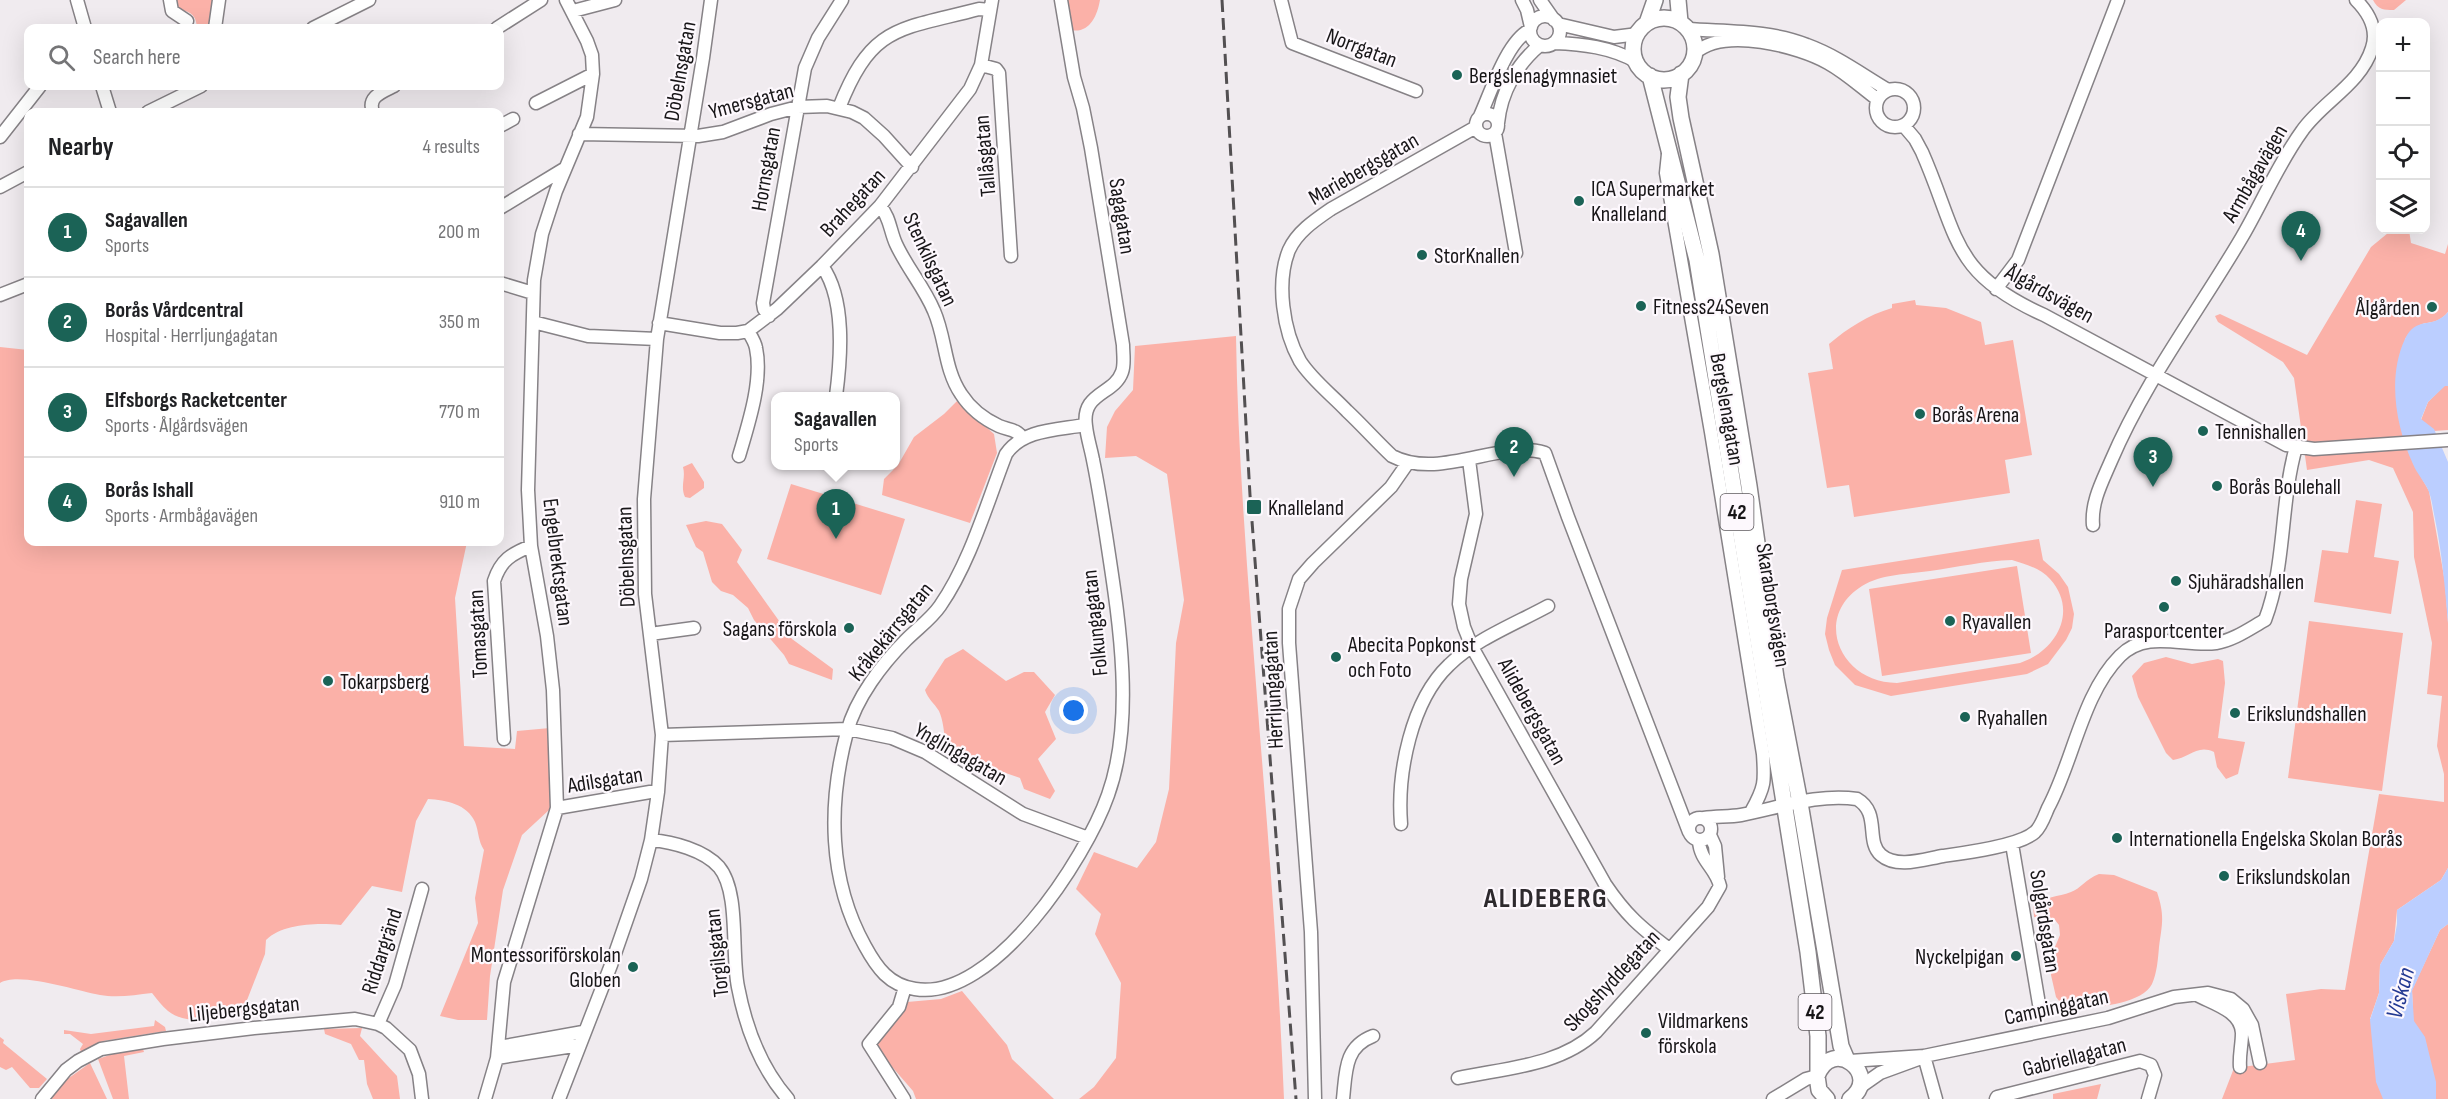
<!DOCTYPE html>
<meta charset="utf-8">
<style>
:root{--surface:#fff;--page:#f2f2f2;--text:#202124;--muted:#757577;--line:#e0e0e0;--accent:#1b6356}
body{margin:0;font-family:"Sofia Sans Condensed",sans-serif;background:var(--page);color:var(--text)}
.controls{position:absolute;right:18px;top:18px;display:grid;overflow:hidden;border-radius:12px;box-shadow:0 6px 24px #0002}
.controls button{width:54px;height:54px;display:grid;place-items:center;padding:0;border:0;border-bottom:2px solid var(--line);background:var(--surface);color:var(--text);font:30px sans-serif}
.you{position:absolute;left:1074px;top:711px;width:21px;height:21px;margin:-15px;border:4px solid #fff;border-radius:50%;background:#1a73e8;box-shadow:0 0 0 9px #1a73e833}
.badge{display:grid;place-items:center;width:39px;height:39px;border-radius:50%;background:var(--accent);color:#fff;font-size:20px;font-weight:700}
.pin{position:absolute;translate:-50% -50px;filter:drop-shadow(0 2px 3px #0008)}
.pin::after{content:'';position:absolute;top:32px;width:21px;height:18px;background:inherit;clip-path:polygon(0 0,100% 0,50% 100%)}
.popup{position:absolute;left:771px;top:392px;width:129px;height:78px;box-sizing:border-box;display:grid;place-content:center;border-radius:12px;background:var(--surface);filter:drop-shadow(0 2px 4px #0005);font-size:20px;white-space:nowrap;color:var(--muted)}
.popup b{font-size:22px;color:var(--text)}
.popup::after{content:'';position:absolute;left:50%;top:100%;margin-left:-12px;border:12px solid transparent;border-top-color:var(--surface)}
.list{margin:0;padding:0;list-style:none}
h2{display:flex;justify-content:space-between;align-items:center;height:78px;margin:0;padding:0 24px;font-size:26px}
h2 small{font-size:20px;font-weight:400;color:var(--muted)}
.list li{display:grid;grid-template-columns:39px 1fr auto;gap:18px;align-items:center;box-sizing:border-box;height:90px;padding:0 24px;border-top:2px solid var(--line)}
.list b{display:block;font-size:22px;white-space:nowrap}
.list p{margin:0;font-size:20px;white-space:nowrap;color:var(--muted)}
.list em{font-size:20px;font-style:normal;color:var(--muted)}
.icon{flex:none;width:33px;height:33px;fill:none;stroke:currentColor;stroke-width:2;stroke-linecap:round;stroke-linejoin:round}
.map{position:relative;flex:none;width:2448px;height:1099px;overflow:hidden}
.search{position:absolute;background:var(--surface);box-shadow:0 6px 24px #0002;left:24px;top:24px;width:480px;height:66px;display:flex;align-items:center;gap:15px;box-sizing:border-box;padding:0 21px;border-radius:12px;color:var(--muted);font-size:22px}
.panel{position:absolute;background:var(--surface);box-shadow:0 6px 24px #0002;left:24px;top:108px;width:480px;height:438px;border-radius:12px}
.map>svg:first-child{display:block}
</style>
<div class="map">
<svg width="2448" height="1099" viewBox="0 0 2448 1099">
<rect width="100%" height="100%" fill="#f0ebef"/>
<path fill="#fbb1a8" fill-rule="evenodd" d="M175 0H215L211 28H197C196 13 190 13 178 8Z
M1065 0H1100C1097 17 1089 34 1070 30Z
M2373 0H2406L2394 10C2384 10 2378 10 2373 0Z
M2389 230H2409L2411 243 2445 254 2448 244V312C2432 331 2423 313 2405 339L2400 424 2413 463 2429 491 2445 582 2448 623V868L2441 880 2397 910 2394 941 2380 965 2379 993 2370 1019 2413 1011 2412 990 2440 930 2448 924V1099H2222L2234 1068 2295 1060 2286 994 2321 989 2345 990 2379 794 2444 802V774L2437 746 2442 696 2427 694 2432 643 2414 557 2413 512 2393 468 2369 460 2307 470 2294 378 2283 362 2218 322 2215 316 2220 314 2307 355 2371 247 2388 233Z
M1915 300 1916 305 1946 308 1981 322 1985 345 2013 340 2032 455 2005 460 2010 493 1854 517 1849 485 1827 488 1808 373 1833 369 1829 344C1848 328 1868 315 1892 308V304Z
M1236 336C1238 469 1250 603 1260 736 1270 857 1279 978 1284 1099H1079L1094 1087 1116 1058 1121 983 1095 934 1101 914 1076 889 1094 852 1137 868 1156 842 1169 789 1176 643 1184 600 1167 474 1136 456 1105 458 1107 427 1115 411 1133 390 1135 346Z
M0 347 28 350V542H467L455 598 464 746 515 749 517 731 550 728 552 800 549 810 522 835 503 890 490 976 487 1020H458L440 1016 478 923 475 898 484 850C478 841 479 832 475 822 467 804 446 800 428 799L416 821 402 892 372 886 341 925C318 923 284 923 266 940L265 954 242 1013C221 1020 187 1026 168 1011 162 1006 157 999 152 993 135 995 117 998 100 995 78 991 18 971 0 983Z
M2445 385 2448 386V430L2434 431 2421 420 2428 402Z
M957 401 994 434 997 453 970 523 882 495 884 479 898 465 914 437 944 414Z
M692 463 704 482V488L690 498 685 497C680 486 686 478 683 467Z
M791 484 905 519 881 595 767 559Z
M2356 500 2382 504 2374 557 2399 561 2391 614 2314 602 2322 550 2348 553Z
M706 521 722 524 742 550 737 562 792 639 833 669 832 680 789 664 784 655 754 620 748 608 733 595 721 591 712 582 703 552 696 547 686 525Z
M2039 539 2043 560 2059 574 2068 587 2074 614 2072 628 2066 640 2048 664 2027 674 1891 696 1855 685 1835 665 1829 650 1825 634 1827 618 1842 570ZM2012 560C2025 564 2040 568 2050 579 2079 611 2056 651 2020 663L1897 683C1840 683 1812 617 1862 586 1881 574 1908 574 1930 571 1957 567 1985 561 2012 560Z
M2017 566 2031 653 1882 676 1869 589Z
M2309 621 2403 633 2382 791 2288 778Z
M963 649 1006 681 1024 672H1034L1055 695 1045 712 1056 739 1038 759 1055 791 1050 799 1024 789 1020 778 994 769 986 775 949 758 954 747 945 740C944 731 943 720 939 711 934 703 928 699 925 690L945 659Z
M2166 657 2192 664 2218 659 2223 661 2225 683 2218 738 2245 742 2238 774 2226 779 2217 767 2214 752C2197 744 2189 758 2173 760L2166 753 2138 697 2132 676 2144 663Z
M2099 874 2114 875 2157 892C2165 916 2162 924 2159 947 2158 959 2157 973 2152 984 2141 1006 2086 1009 2064 1007L2056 997 2051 975 2052 954 2060 935 2059 925 2055 920 2034 917 2033 903C2045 897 2058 897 2071 892 2080 889 2086 879 2099 874Z
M962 991 1007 1045 1012 1059 1054 1099H916L913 1091 874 1046 884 1036 907 1002 941 999Z
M155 1020 165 1027 166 1031 103 1041 81 1052 80 1049 83 1044 70 1034H64V1030L91 1034 154 1026Z
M362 1028 360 1036 397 1076 400 1099H373L367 1084 364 1060H359L351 1044 325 1034 324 1029Z
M0 1037 4 1040 3 1043 47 1079 39 1088H30L12 1067 6 1070 0 1067Z
M143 1049 144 1052 124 1056 129 1099H113L98 1059 118 1052Z
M90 1063 107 1099H50L66 1080Z
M2101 1084 2097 1099H2053V1094Z"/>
<path fill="#bbceff" d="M2448 312V386H2445L2428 402 2421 419 2434 429 2448 462V623C2445 588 2442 553 2435 519 2433 510 2432 500 2429 492 2425 482 2417 474 2413 464 2396 427 2387 377 2405 339 2416 315 2433 330 2448 312Z
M2448 868V924L2440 930 2412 991 2414 1021 2425 1037 2436 1082V1099H2383L2376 1082 2370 1020 2379 993 2380 965 2394 941 2397 924V910L2441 880Z"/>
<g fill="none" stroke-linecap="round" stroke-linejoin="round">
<defs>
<path id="minor" d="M77 0 85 28
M170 0 172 11 187 21
M1061 0 1074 77 1083 108 1091 148 1123 345C1123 354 1125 364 1122 372 1114 395 1081 392 1086 426 1087 437 1091 449 1093 460 1098 484 1102 510 1106 535 1118 614 1136 717 1108 795 1086 858 993 1002 915 989 889 985 877 968 865 946 828 880 828 803 847 732 856 698 882 664 906 640 918 628 931 619 940 606 970 563 987 503 1006 454 1023 429 1058 430 1085 425
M1281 0 1292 43 1416 91
M1522 0 1527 10 1531 27
M1540 0 1554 20
M573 11 615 0
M1530 31a15 15 0 1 1 30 0a15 15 0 1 1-30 0Z
M1558 24 1614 37 1638 34
M215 28 219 0
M313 28 369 0
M497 28 541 0
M1688 29C1727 32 1770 30 1807 45 1837 56 1861 74 1888 90
M1554 43C1582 44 1611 47 1637 62
M1695 53C1724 27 1798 46 1828 63 1846 73 1861 87 1877 99
M981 65 996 69 999 73 1011 256
M102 86 110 112
M1876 108a19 19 0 1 1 38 0a19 19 0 1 1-38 0Z
M536 103 593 74
M839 108C872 24 899 30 979 9L990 10
M148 112 201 86
M373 112C367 97 382 92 394 86
M1476 125a11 11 0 1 1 22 0a11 11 0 1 1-22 0Z
M1480 116C1491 92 1507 41 1530 30
M1498 123C1501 92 1517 64 1540 45
M500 126 513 119
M1904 126 1915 139 1922 152C1959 236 1950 273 2044 315L2286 445 2314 449 2448 440
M1476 127 1331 209C1315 220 1297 232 1289 250 1276 282 1283 331 1300 361 1312 380 1332 395 1347 411 1363 426 1377 442 1392 456 1440 481 1500 439 1545 453L1568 517 1689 832
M1495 133 1516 253
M579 134 698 136 723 132 771 114 798 107 827 106 852 112 864 118 884 136 912 167
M0 137 40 86
M1668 154 1666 173 1711 432 1763 754C1765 782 1765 787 1751 812
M0 187 28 172
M880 206C890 217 890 231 896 244 907 268 924 287 934 311 946 338 944 369 961 394 970 408 984 419 999 426 1008 430 1017 429 1022 438
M500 208 564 169
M822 266C846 299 841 358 836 396
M500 283 533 293
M1996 289 2018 260 2118 0
M0 295 28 284
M769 316 764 309 763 303 805 68 818 38 842 0
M533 322 588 336 657 339
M659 323 720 333H737L748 331 777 309 822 266 880 206 970 89 981 65 992 0
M739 456C748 425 763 381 756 348 755 342 751 336 748 331
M1469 460 1476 514 1461 579 1459 604 1464 627 1472 647 1605 884C1626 915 1640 927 1669 949
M2093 525C2091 502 2102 482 2111 461 2145 381 2198 312 2242 237 2262 203 2278 164 2302 131 2322 102 2361 84 2372 48 2378 30 2369 13 2356 0
M650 634 694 628
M662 735 848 729 892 738 925 752 1023 814 1088 838
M504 739 494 581C501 560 511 554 531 546
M557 808 650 792H658
M1689 829a11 11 0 1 1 22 0a11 11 0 1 1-22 0Z
M1704 818C1716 816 1729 817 1741 815 1778 808 1819 793 1857 799 1881 813 1865 841 1881 855 1897 869 1925 859 1943 856 1965 853 2020 846 2035 832 2041 827 2045 815 2048 808 2073 762 2082 694 2120 656 2147 629 2183 647 2216 643 2234 640 2249 629 2265 620 2286 565 2280 503 2296 447
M1401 824C1397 773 1411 701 1449 665 1474 640 1517 623 1548 606
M1710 835 1715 846 1718 877
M651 840C673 842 704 850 719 867 740 892 731 953 738 987 746 1029 760 1067 788 1099
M2012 844 2039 1004
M2197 995C2214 1004 2241 1011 2242 1033 2242 1045 2239 1055 2240 1067
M378 1024 395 985 422 889
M499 1047 583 1032
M1924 1056 1936 1099
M497 1058 580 1045
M1850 1061 1924 1056 2108 1018 2174 997 2208 993 2231 999 2243 1009 2252 1025 2260 1063
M1458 1078C1505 1068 1560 1066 1596 1032L1708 907 1720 886C1716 868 1700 861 1699 841
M1860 1087 1880 1073 1921 1058
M42 1099 66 1070 78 1061 101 1049 163 1039 254 1028 355 1019 378 1024 386 1028 410 1050 419 1074 422 1099
M485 1099 497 1058 504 982 557 808 553 690 547 636 531 546 528 490 534 280 542 234 556 191 587 117 593 74 592 55 587 41 566 0
M559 1099 611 965 641 879 651 840 658 792 662 735 645 594 644 499 657 339 703 58 711 0
M904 1099 869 1044 899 1007 905 987
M1315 1099 1311 932 1289 643V609L1299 579 1313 563 1391 487 1407 464
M1343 1099C1346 1072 1344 1047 1373 1036
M1773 1099 1806 1079 1817 1076
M1996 1099 1997 1097 2140 1061 2151 1065 2155 1075 2148 1099"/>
<path id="major" d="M1678 0 1680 22
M1633 49a31 31 0 1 1 62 0a31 31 0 1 1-62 0Z
M1647 23 1655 0
M1681 74 1678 97 1681 118 1711 254 1749 486 1776 678 1800 803 1841 1046 1847 1060
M1650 76 1697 260 1808 952 1818 1036V1073
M1827 1099 1819 1090 1817 1076C1832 1035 1883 1075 1850 1099"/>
</defs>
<use href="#minor" stroke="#868286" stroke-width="15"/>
<use href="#major" stroke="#868286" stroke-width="18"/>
<use href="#minor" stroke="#fff" stroke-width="12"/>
<use href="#major" stroke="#fff" stroke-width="15"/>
<path stroke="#535052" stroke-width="3" stroke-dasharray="12 6" stroke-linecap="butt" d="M1222 0 1250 495 1296 1099"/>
</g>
<g fill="#1b6356" stroke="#fdf8fd" stroke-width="2">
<circle cx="1457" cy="75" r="6"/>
<circle cx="1579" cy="201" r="6"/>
<circle cx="1422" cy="255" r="6"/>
<circle cx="1641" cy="306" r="6"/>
<circle cx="2432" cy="307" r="6"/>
<circle cx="1920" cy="414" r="6"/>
<circle cx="2203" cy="431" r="6"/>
<circle cx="2217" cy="486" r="6"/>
<rect x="1246" y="499" width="16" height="16" rx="3"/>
<circle cx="2176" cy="581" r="6"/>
<circle cx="2164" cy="607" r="6"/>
<circle cx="1950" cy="621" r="6"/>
<circle cx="849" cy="628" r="6"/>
<circle cx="1336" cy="657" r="6"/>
<circle cx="328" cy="681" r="6"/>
<circle cx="2235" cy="713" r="6"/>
<circle cx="1965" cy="717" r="6"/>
<circle cx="2117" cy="838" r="6"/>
<circle cx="2224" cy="876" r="6"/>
<circle cx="2016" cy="956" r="6"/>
<circle cx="633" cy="967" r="6"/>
<circle cx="1646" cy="1033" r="6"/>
</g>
<g text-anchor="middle" stroke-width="4.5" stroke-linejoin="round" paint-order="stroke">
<g fill="#fdf8fd" stroke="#5d5a5d" stroke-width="1.5">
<rect x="1720.5" y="494" width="33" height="36" rx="4.5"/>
<rect x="1798.5" y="994" width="33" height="36" rx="4.5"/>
</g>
<g font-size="21" font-weight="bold" fill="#181618">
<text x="1737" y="519">42</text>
<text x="1815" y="1019">42</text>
</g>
<g font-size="22" fill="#181618" stroke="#fdf8fd">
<text transform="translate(1362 47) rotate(21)" y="8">Norrgatan</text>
<text transform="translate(679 71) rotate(-80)" y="8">Döbelnsgatan</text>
<text transform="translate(751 100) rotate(-15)" y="8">Ymersgatan</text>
<text transform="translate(984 156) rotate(-95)" y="8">Tallåsgatan</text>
<text transform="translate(1363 168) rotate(-30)" y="8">Mariebergsgatan</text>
<text transform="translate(765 169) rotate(-80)" y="8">Hornsgatan</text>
<text transform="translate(2254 173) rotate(-60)" y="8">Armbågavägen</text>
<text transform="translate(852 202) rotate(-47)" y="8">Brahegatan</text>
<text transform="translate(1123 216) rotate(81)" y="8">Sagagatan</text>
<text transform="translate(931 259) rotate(65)" y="8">Stenkilsgatan</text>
<text transform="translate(2050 293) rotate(29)" y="8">Ålgårdsvägen</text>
<text transform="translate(1728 409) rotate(80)" y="8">Bergslenagatan</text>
<text transform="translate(625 557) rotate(-92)" y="8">Döbelnsgatan</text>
<text transform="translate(559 562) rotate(83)" y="8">Engelbrektsgatan</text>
<text transform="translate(1774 605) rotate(81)" y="8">Skaraborgsvägen</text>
<text transform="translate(1094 623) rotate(-96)" y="8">Folkungagatan</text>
<text transform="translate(890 631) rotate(-51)" y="8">Kråkekärrsgatan</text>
<text transform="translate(477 634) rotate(-93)" y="8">Tomasgatan</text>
<text transform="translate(1272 690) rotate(-93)" y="8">Herrljungagatan</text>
<text transform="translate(1533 711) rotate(61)" y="8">Alidebergsgatan</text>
<text transform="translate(961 753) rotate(30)" y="8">Ynglingagatan</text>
<text transform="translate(605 779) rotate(-9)" y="8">Adilsgatan</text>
<text transform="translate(2046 921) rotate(81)" y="8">Solgårdsgatan</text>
<text transform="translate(381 951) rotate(-72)" y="8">Riddargränd</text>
<text transform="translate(716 953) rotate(-96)" y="8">Torgilsgatan</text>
<text transform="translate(1611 980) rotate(-47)" y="8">Skogshyddegatan</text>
<text transform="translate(2056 1006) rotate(-12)" y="8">Campinggatan</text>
<text transform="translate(244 1008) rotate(-6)" y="8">Liljebergsgatan</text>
<text transform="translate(2074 1056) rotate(-14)" y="8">Gabriellagatan</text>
</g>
<g font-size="22" fill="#181618" stroke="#fdf8fd" text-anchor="start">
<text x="1469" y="83">Bergslenagymnasiet</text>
<text x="1591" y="196">ICA Supermarket<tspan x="1591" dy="25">Knalleland</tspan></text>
<text x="1434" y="263">StorKnallen</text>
<text x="1653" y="314">Fitness24Seven</text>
<text x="2420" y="315" text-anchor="end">Ålgården</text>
<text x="1932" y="422">Borås Arena</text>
<text x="2215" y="439">Tennishallen</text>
<text x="2229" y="494">Borås Boulehall</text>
<text x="1268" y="515">Knalleland</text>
<text x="2188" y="589">Sjuhäradshallen</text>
<text x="1962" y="629">Ryavallen</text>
<text x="837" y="636" text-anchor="end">Sagans förskola</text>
<text x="2164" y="638" text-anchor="middle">Parasportcenter</text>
<text x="1348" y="652">Abecita Popkonst<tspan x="1348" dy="25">och Foto</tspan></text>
<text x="340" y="689">Tokarpsberg</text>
<text x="2247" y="721">Erikslundshallen</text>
<text x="1977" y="725">Ryahallen</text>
<text x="2129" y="846">Internationella Engelska Skolan Borås</text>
<text x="2236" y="884">Erikslundskolan</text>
<text x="621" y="962" text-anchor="end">Montessoriförskolan<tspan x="621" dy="25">Globen</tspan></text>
<text x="2004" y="964" text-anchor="end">Nyckelpigan</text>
<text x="1658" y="1028">Vildmarkens<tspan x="1658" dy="25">förskola</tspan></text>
</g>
<g font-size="24" font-style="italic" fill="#243a93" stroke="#fdf8fd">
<text transform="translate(2400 993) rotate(-75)" y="8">Viskan</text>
</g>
<g font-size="28" font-weight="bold" letter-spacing="1.5" fill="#2e2a2e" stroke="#fdf8fd">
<text x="1546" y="907">ALIDEBERG</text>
</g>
</g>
</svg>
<div class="controls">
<button>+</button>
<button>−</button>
<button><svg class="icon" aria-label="locate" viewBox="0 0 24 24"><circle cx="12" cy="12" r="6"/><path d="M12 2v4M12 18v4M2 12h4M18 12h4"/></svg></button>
<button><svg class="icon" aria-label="layers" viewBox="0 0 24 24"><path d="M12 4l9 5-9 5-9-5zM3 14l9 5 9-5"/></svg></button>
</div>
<div class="you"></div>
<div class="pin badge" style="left:836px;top:539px">1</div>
<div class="popup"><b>Sagavallen</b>Sports</div>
<div class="pin badge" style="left:1514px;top:477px">2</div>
<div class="pin badge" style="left:2153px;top:487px">3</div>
<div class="pin badge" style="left:2301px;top:261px">4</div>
<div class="search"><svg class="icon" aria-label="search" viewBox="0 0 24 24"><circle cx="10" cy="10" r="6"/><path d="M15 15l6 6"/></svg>Search here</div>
<section class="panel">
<h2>Nearby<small>4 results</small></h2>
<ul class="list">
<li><span class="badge">1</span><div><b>Sagavallen</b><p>Sports</p></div><em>200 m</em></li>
<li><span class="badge">2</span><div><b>Borås Vårdcentral</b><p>Hospital · Herrljungagatan</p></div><em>350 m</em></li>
<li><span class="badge">3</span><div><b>Elfsborgs Racketcenter</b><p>Sports · Ålgårdsvägen</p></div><em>770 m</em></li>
<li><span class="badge">4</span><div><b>Borås Ishall</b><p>Sports · Armbågavägen</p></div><em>910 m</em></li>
</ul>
</section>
</div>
